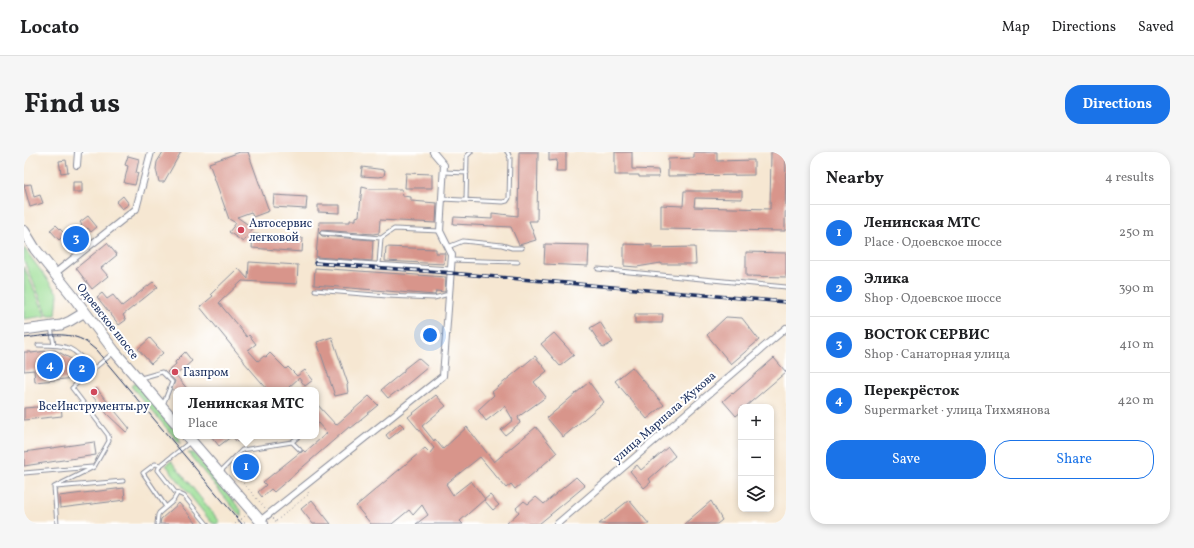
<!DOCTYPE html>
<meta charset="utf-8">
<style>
:root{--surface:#fff;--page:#f6f6f6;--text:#202124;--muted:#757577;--line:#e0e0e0;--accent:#1a73e8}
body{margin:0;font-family:Vollkorn,serif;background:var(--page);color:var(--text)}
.controls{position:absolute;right:12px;bottom:12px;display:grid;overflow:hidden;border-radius:8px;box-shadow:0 2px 6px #0003}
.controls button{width:36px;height:36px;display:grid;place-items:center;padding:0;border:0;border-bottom:1px solid var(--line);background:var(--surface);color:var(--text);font:20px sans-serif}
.you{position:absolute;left:406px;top:183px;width:14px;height:14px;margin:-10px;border:3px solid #fff;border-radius:50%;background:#1a73e8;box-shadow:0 0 0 6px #1a73e833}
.badge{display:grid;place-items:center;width:26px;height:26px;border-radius:50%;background:var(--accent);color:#fff;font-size:13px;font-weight:700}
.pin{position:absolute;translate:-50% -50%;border:2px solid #fff;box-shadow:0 1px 4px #0006}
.popup{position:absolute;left:149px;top:235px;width:146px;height:52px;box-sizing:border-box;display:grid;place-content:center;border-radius:8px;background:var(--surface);filter:drop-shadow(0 1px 3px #0005);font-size:13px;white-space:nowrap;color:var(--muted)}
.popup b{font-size:15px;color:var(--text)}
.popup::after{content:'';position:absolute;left:50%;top:100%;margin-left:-8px;border:8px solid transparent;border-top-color:var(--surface)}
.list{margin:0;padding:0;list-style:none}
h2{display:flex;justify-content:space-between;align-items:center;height:52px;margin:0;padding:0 16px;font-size:17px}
h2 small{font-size:13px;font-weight:400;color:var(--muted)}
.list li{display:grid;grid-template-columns:26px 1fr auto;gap:12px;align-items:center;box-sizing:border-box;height:56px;padding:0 16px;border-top:1px solid var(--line)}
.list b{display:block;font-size:15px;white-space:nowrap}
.list p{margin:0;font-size:13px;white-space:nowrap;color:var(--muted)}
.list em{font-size:13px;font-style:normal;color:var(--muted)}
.actions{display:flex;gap:8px;padding:12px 16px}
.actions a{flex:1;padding:9px 0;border:1px solid var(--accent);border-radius:16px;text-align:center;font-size:14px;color:var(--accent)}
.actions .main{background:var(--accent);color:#fff}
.icon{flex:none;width:22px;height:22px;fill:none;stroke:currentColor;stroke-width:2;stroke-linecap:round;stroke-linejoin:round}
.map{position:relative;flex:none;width:762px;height:372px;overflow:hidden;border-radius:16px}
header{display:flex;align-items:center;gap:24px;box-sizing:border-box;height:56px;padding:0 20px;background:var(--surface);border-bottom:1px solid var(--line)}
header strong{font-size:19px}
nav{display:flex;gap:22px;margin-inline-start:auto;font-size:14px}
.intro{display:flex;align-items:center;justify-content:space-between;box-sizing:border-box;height:96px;padding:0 24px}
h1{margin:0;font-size:28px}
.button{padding:10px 18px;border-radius:16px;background:var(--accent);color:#fff;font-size:14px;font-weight:700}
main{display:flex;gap:24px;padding:0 24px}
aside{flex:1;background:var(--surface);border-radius:16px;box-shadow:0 2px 6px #0003}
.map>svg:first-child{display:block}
</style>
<header>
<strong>Locato</strong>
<nav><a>Map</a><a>Directions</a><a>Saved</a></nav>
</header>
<div class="intro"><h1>Find us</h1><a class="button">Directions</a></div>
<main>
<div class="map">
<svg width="762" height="372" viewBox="0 0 762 372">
<rect width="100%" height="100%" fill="#fff"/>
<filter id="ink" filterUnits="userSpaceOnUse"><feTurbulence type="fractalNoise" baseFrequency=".025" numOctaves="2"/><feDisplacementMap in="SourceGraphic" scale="8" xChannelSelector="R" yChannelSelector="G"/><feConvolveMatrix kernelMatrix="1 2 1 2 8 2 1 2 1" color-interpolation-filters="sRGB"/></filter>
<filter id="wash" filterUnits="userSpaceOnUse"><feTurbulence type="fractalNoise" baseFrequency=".012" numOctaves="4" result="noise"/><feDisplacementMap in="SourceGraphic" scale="16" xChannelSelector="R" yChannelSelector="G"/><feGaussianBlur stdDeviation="0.9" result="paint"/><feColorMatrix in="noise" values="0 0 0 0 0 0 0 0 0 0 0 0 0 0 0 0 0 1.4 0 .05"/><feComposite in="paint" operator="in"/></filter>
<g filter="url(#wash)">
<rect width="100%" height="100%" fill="#f6e7d2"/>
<path fill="#9cde95" stroke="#5c867a" d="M0 96 34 142 32 163H24L0 109Z
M0 115 22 164 0 167Z
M111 231 152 280V284H155L156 292 107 234Z
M164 301H169L217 358V365Z
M147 309 196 370 194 371 191 372 187 370 142 313Z"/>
<g id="blocks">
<path fill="#d8958b" d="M139 0H157L140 30H135L132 17 133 10Z
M216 0H224L245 59 229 65 227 60 213 65 229 76 219 90 205 80 212 71 205 67 185 11Z
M495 0H514L513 69H505L512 88 495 93 487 75 429 72 430 65 468 67V61L494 64Z
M525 0H542V20H532L533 8 525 9Z
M591 0H608V17L634 18 635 25H615V23H591Z
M670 0H693V9L730 8V23L644 24V7L670 6Z
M747 0H762L761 79 637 77V53L659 54 660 39H718V47L671 46 670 55 746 57Z
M104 4 115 7 112 21H114L111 33 100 31 104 14 101 13Z
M42 8 44 20 37 21 35 9Z
M338 15 361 18 360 24 355 25 337 24Z
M382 21 408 22V36H381Z
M49 30H58V40H49Z
M7 32 10 45 16 43 19 51 6 55 0 33Z
M338 35 346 37H378L379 44 387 45V49L413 51 412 71 356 68 355 81 349 82 297 78 295 81 298 84 349 88 348 109 292 105 295 70H326V68H332V65L335 64Z
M250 43 283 45 282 57 249 55Z
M99 44 105 52 98 57 92 50Z
M294 53H316V61L294 60Z
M64 64 73 75 67 80 64 76 57 82 62 88 51 97 49 94 47 95 41 87 58 73 56 70Z
M32 73 41 82 35 88 26 78Z
M229 82 279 86 278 100 228 96Z
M83 91 93 103 77 116 84 124 68 137 52 116Z
M521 92 565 93 564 114 520 112Z
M600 92 628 93V96L671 95 672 112H637V111L613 115 600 114Z
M362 95 412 97V101H421L420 112 361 109Z
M722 100 762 101V125L722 124Z
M225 110 274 113 273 132 218 129 195 151 223 185 225 183 232 192 224 198 234 209 240 204 242 205 246 201 262 217 264 215 273 224 281 218 289 228 281 234 275 226 265 235 267 238H244L220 210V209L176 155 189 144 187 142 214 116 224 127Z
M291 116 422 125 421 140 412 139 411 143 290 133Z
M129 130 134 135 99 163 102 168 95 173 73 145 78 141 83 147 89 143 98 154Z
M611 162H639L638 171H611Z
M702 165 718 166 735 188 707 212 683 183Z
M576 170 589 190 579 196 566 176Z
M530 181 550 203 536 214 517 192Z
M308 185 324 232 323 233 324 241 311 244 293 190Z
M126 186 139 201 127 212 114 197Z
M31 198 49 208V210H52L53 218H50L51 226 11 230 10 218 0 219V200H7V201Z
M161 200 168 209 152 223 164 238H149L148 237 151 229 143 220 152 212 151 210Z
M511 204 523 219 510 230 522 245 494 265 496 271 481 283 477 278 489 268 481 254 462 269 454 258 470 243 468 240Z
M394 206 404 215 374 240 373 239 364 246 357 238 380 219V217Z
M750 206 762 220 721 255H717V260L712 264 699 249 708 241 709 242Z
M608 215 640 253 623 267 591 229Z
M565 230 580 250 539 285 523 266Z
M72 236 106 277 102 280 83 262 66 241Z
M412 243 422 254 398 274 410 289 411 287 419 297 443 275 470 310 512 275 533 301 491 337 487 332 482 336 456 305 422 332 429 343 447 329 461 347 436 369 439 372H392L404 363 398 353 389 363 385 358 368 372H347L332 354 401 296 406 301 410 296 384 265Z
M345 244 354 253 337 267V268L327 276 325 275 250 340 247 337 238 345 234 340 242 333 239 330 275 301 278 300 279 298 281 300 303 281 292 269V251L312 273Z
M37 253 38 264 0 268V256Z
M376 271 380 275 365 287 362 283Z
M187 284H221L213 290 208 284 195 294Z
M70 290 72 303 0 314V300Z
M644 295 651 304 625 327 627 330 620 336 606 319 613 313 617 318Z
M220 303 234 320 228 324 225 320 217 318 211 311Z
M552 325 561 334 515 372H482L495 360 492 356 500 349 504 352 512 345 520 352Z
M100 336 101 348 36 356 35 344Z
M466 343 475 353 469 358 460 348Z
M288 348 307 372H289L277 357Z
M605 348 625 372H575Z
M687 349 698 368 693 372H660Z
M155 351 173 372H136L137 367Z"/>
</g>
</g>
<g filter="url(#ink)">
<use href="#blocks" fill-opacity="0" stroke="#888b98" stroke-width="1"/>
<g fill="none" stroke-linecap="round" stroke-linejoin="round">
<defs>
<path id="lane" d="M420 20 443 21
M418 47 479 50 483 49 485 46 486 6 484 1 483 0
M442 48 443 4 447 0
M298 81 357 86
M424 95 439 89 478 93 488 96H498
M292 108 426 117
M427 108 494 110
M355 112 357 86 370 77 416 79
M574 117 762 135
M291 138 363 144 410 146 425 142
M27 175 30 193
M14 193C44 193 50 194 68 218
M117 226 138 220 148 230 139 253
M166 290 137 313 135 315 134 318 151 340 160 344 183 372
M268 290 275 284
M137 313 131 312 119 321 142 355
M196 320 218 298 268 290 276 298
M0 321 68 315
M32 335 99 329
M33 372 30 335 70 315 85 289 84 283 48 236 68 218 89 201
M133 372 134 363 135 361 149 349 153 342"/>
<path id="street" d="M53 13 54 0
M30 122 112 57 127 0
M236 369 419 224 428 103 416 79 420 13 409 0
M533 372 762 176"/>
<path id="secondary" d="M0 178 37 173 46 169 61 160"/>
<path id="primary" d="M0 79 11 97 48 143 91 200 152 271
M163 284 239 372"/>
</defs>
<use href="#lane" stroke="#888b98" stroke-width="5"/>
<use href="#street" stroke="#888b98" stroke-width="8"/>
<use href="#secondary" stroke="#888b98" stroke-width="11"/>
<use href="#primary" stroke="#888b98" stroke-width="12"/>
<path stroke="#888b98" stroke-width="1" stroke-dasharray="1 3" stroke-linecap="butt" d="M206 316 241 356
M249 366 254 372
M217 367 222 372
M252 369 285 342 284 340
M211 372 221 364"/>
<use href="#lane" stroke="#fff" stroke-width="3"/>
<use href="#street" stroke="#fff" stroke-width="6"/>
<use href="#secondary" stroke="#fff" stroke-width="9"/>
<use href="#primary" stroke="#fff" stroke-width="10"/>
<path stroke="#1b2f5e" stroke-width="1" d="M0 186C19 184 41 179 59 188 64 191 68 195 72 198L218 372"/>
<defs>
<path id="rail" d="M291 111 426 121 762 150"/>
</defs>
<use href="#rail" stroke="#1b2f5e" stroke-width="3.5"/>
<use href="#rail" stroke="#fff" stroke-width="2" stroke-dasharray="6" stroke-linecap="butt"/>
</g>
</g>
<g fill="#d1495b" stroke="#fff" stroke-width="1.5">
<circle cx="217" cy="78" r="4"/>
<circle cx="151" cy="220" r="4"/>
<circle cx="70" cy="240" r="4"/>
</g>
<g text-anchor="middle" stroke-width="4" stroke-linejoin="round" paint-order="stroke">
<g font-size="12" fill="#1b2f5e" stroke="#fff" text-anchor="start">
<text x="225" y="75">Автосервис<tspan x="225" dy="14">легковой</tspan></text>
<text x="159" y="224">Газпром</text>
<text x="70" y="258" text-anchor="middle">ВсеИнструменты.ру</text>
</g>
<g font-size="12" fill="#1b2f5e" stroke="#fff">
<text transform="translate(84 169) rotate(52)" y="4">Одоевское шоссе</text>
<text transform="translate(640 265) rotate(-41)" y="4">улица Маршала Жукова</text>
</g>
</g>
</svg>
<div class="controls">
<button>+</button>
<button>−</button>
<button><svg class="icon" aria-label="layers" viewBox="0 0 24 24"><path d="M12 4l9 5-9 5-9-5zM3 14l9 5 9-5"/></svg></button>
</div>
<div class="you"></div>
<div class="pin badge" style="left:222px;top:315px">1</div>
<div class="popup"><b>Ленинская МТС</b>Place</div>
<div class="pin badge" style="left:58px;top:217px">2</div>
<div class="pin badge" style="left:52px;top:87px">3</div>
<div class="pin badge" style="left:26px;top:214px">4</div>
</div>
<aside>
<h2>Nearby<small>4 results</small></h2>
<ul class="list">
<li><span class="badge">1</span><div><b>Ленинская МТС</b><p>Place · Одоевское шоссе</p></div><em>250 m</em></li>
<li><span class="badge">2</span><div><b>Элика</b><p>Shop · Одоевское шоссе</p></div><em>390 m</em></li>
<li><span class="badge">3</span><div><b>ВОСТОК СЕРВИС</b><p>Shop · Санаторная улица</p></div><em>410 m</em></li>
<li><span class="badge">4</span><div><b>Перекрёсток</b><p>Supermarket · улица Тихмянова</p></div><em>420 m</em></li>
</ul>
<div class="actions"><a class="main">Save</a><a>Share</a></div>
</aside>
</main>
